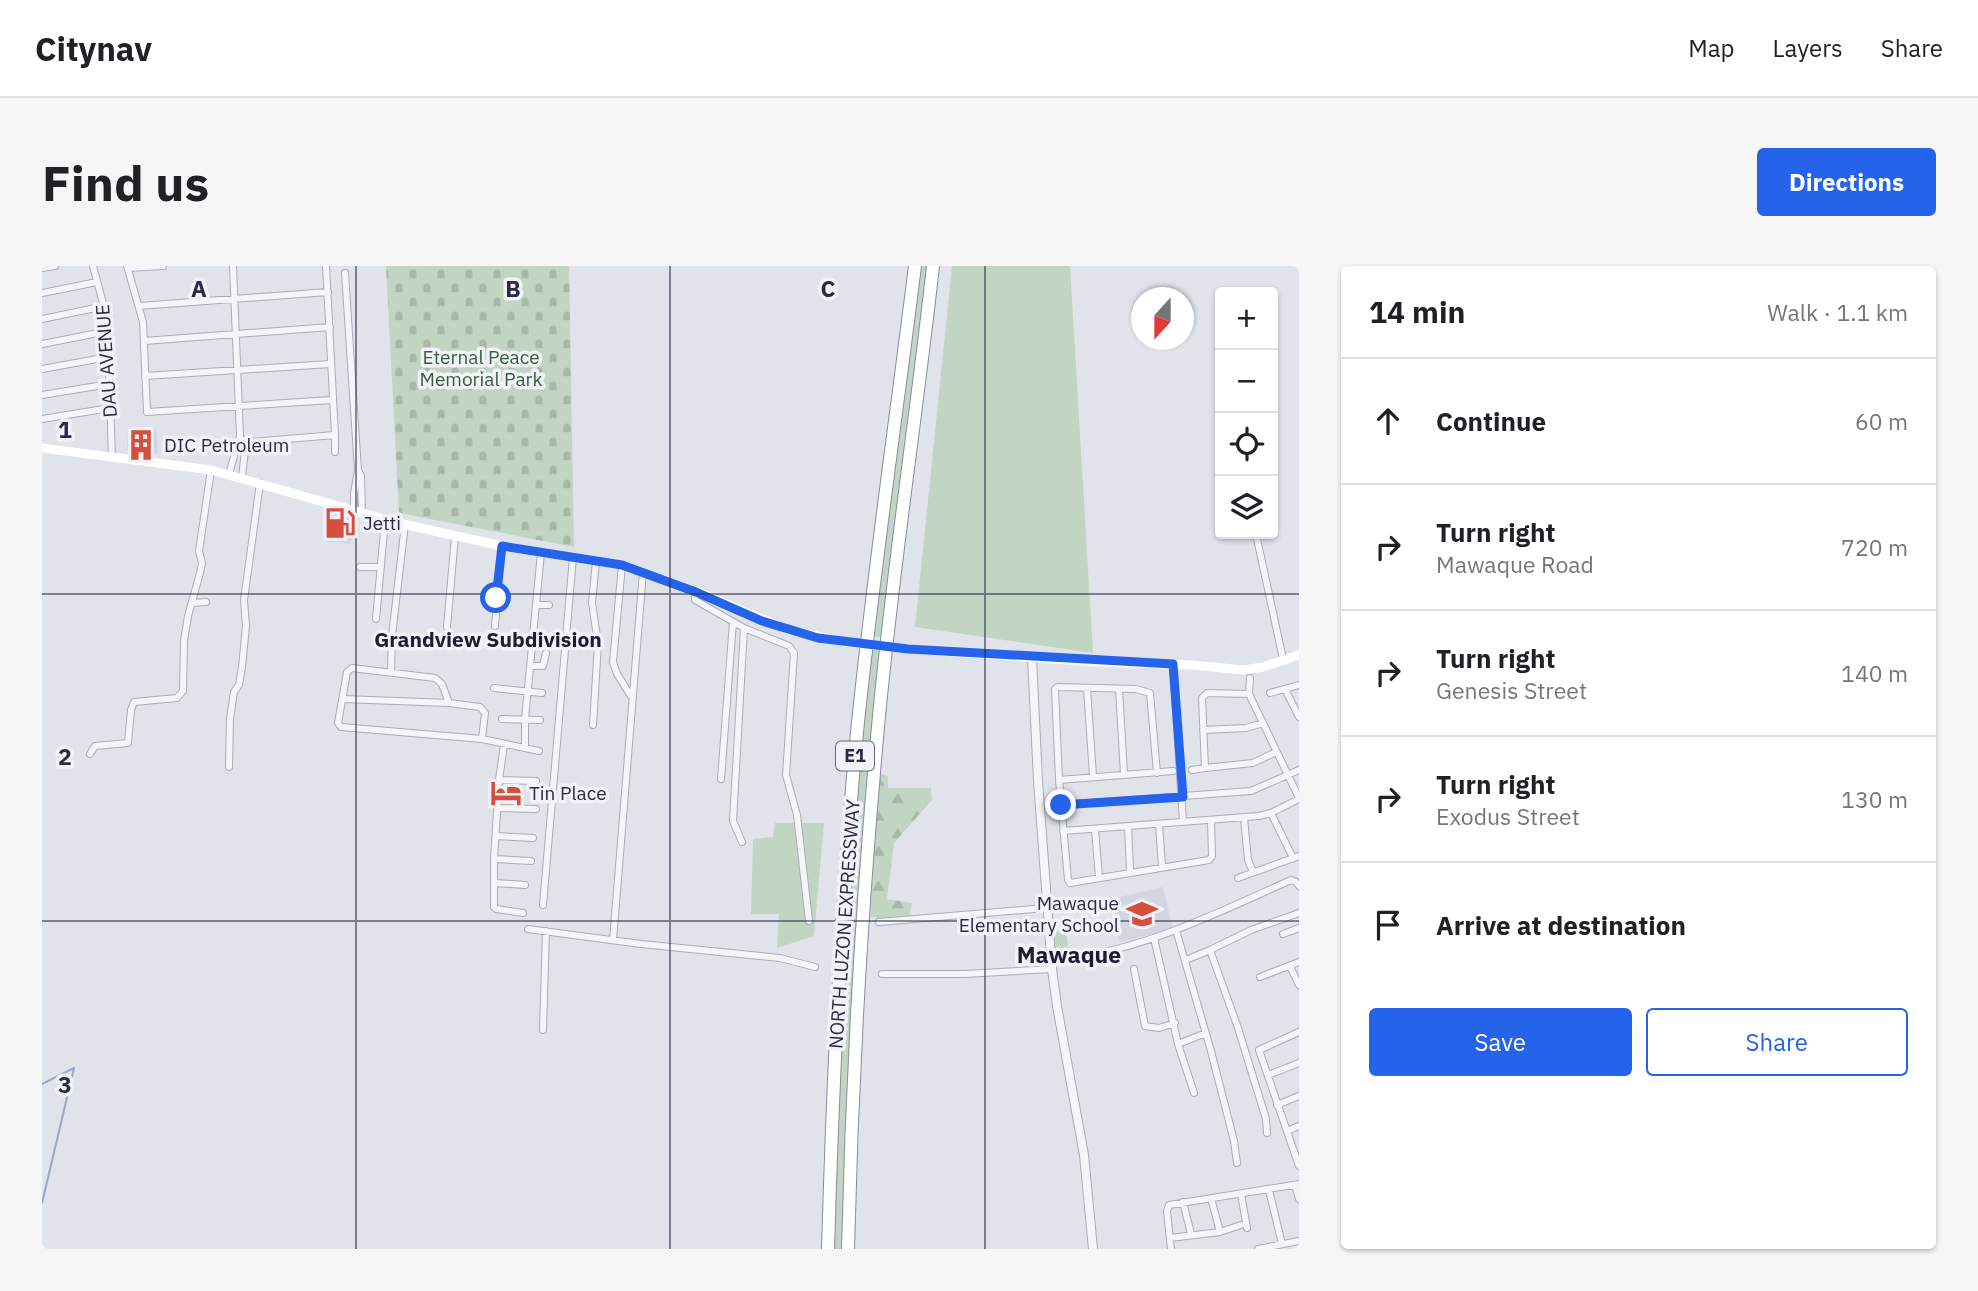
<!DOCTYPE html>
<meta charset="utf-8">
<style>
:root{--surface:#fff;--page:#f6f6f6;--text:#202124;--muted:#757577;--line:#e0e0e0;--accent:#2563eb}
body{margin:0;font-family:"IBM Plex Sans",sans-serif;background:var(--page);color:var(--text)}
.controls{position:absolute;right:21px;top:21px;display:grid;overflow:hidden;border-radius:7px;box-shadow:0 2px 5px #0004}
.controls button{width:63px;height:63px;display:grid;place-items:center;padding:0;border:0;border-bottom:2px solid var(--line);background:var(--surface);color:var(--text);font:35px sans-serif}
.compass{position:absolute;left:1089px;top:21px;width:63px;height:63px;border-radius:50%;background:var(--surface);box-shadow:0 2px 5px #0004;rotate:201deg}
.stop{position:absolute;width:21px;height:21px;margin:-16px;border:5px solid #2563eb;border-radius:50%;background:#fff}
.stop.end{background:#2563eb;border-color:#fff;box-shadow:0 2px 7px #0008}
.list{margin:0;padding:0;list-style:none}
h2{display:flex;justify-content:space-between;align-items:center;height:91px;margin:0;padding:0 28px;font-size:30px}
h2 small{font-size:23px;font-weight:400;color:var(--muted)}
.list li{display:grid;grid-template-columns:46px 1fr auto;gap:21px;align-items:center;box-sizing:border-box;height:126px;padding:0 28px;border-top:2px solid var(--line)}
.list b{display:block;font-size:26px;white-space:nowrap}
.list p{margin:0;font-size:23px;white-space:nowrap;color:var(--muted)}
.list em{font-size:23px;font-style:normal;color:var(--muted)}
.actions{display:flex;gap:14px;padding:21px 28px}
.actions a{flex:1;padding:16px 0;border:2px solid var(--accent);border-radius:7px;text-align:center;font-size:24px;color:var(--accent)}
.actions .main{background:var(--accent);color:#fff}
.icon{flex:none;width:38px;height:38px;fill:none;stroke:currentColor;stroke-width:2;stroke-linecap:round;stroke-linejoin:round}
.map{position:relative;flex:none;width:1257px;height:983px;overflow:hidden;border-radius:7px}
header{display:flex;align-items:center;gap:42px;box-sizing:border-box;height:98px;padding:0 35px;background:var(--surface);border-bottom:2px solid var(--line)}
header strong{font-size:33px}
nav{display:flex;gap:38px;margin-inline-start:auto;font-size:24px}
.intro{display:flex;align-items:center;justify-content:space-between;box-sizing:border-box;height:168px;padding:0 42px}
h1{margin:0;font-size:49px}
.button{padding:18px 32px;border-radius:7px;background:var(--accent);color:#fff;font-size:24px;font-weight:700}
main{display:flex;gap:42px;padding:0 42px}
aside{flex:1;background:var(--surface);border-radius:7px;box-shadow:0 2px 5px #0004}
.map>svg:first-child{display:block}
</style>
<header>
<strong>Citynav</strong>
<nav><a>Map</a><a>Layers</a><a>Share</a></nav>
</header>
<div class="intro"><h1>Find us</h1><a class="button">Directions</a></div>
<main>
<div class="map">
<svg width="1257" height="983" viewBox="0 0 1257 983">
<defs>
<pattern id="forest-firs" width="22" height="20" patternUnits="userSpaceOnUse" patternTransform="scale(1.75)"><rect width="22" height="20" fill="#c2d5c2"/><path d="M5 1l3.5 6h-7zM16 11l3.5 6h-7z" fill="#a7b7a8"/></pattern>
<pattern id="cemetery-stones" width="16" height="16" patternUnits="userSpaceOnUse" patternTransform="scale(1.75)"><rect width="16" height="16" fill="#c2d5c2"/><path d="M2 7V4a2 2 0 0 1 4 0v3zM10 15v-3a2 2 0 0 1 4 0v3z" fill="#a7b7a8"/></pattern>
</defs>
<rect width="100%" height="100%" fill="#e1e3eb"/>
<path fill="#d3d5e0" d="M114 162 116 188 85 184 86 164Z
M287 242 312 248 309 278 283 275Z
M1121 621 1131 663 1078 676 1069 633Z"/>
<path fill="#c2d5c2" d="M878 0H889L843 372 830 370Z
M910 0H1028L1051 387 873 361Z
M829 379 842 381 801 983H791L804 658Z
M733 557H782L772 670 735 682 737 648H709L711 573 731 571Z
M1024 662 1027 689 1010 691 1007 664Z"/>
<path fill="url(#forest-firs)" d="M837 507 846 510V522H889L890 534 852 577 845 633 870 637 866 654 828 651Z"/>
<path fill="url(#cemetery-stones)" d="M344 0H527L532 281 357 247Z"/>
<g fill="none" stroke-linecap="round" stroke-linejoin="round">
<path stroke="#9aa6cd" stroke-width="2" d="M0 818 32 802 0 937"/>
<defs>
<path id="minor" d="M51 0 65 52 70 191
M85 0 101 56 105 146 290 134
M0 2 13 0
M86 2 121 0
M303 7 316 204 312 227V245
M0 27 55 16
M97 40 286 26
M0 53 63 40
M102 75 288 61
M0 78 66 65
M0 103 66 91
M103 110 288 98
M0 129 67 118
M0 153 68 142
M293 169V186
M196 177 293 169 284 0
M316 204 319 210 320 247
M187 208 198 170 191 0
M200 211 204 176 202 174
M1214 268 1241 393
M580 299 571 396 575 408 589 430
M318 301H339
M654 325 653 334 702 362 747 380 752 387 744 509 755 549 767 655
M151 337 164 336
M494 339H507
M334 353 343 254
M453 360 460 280
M405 361 413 270
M1131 398 1141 556
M488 400H501L504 387
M349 406 350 370 363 258
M1208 412 1207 428 1257 532
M452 422 500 427
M1045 422 1051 510
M1077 423 1082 508
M1243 423 1257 451
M1228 427 1257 419
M1207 428 1165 427 1160 432 1163 502 1211 497 1234 486
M301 433 407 437 438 441 443 447 440 473
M407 437 400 418 393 412 310 402 305 406 296 457 299 461 440 473 497 485
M460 453 498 454
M551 459 556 377 550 337 554 295
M1161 464 1204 462 1221 457
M462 479 457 514 452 593V641L454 643 481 647
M483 482V453L499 287
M48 488 53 480 86 477 89 444 92 436 135 432 141 425 142 375 146 350 158 307 160 297 157 285 169 204
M187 501 188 453 192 426 197 419 200 401 204 360 202 334 218 217
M1150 504 1163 502
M1115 507 1108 427 1094 423 1016 421 1013 423 1017 514 1026 614 1028 617 1167 594 1170 590 1169 554
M679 513 691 356
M457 514 494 515
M1017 514 1131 505
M1019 539 1209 525 1257 504
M456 542 494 543
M1229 547 1251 592
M1202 552 1206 594 1211 606
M1117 558 1120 601
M1086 560 1088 605
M1053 563 1057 612
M1021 565 1217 550 1229 547 1257 533
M454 570 491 572
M700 576 691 555 702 362
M452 593 489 595
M1196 612 1257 590
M453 617 483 619
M501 639 531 291
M837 656 1004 642
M486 663 599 678 738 692 773 701
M1134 664 1169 785 1192 875 1195 897
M1241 668 1257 662
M1112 672 1136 778 1152 827
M571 674 601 306
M1168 684 1209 664 1257 647
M1009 694C1094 688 1173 648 1249 614L1254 616 1257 620
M1144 694 1168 684 1196 762 1224 853 1225 867
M1248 700 1257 719
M1092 703 1103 760 1117 762 1133 757
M840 708H923L1010 703
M1218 711 1257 696
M501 764 504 665
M1257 766 1217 784 1257 900
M1136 778 1164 767
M1226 809 1257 797
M1235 839 1257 830
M1245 865 1257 860
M1253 919 1257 933
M1227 924 1240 978
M1199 928 1205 962
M1169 932 1178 966
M1141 936 1149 968
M1128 972 1178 966 1199 959
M1129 983 1125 945 1127 939 1257 918
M1216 983 1257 975"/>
<path id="tertiary" d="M990 392 996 515 1010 703 1015 740 1042 889 1051 983"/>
<path id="motorway" d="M786 983C791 807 799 631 816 456 832 304 854 152 873 0
M806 983C810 809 820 635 836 461 850 307 874 154 891 0"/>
</defs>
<use href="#minor" stroke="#aaacb9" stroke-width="8"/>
<use href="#tertiary" stroke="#aaacb9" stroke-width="10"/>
<use href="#motorway" stroke="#878ba2" stroke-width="14"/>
<use href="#minor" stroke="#f4f5f9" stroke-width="6"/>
<use href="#tertiary" stroke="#f4f5f9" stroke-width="8"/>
<path stroke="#fff" stroke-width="9" d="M0 182 169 204 352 256 460 280 580 299 654 325 747 364 802 376
M866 383 1054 396 1151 399 1201 404 1221 401 1257 389"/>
<use href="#motorway" stroke="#fff" stroke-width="12"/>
<path stroke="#fff" stroke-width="9" d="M802 376 866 383"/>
</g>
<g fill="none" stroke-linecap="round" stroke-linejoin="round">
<path stroke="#2563eb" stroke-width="9" d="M454 332 460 280 580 299 654 326 720 355 776 372 866 383 1131 398 1141 531 1019 539"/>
</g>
<path fill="none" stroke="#282b44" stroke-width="2" stroke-opacity="0.55" d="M314 0V983M628 0V983M943 0V983M0 328H1257M0 655H1257"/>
<defs>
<symbol id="building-bare" viewBox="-9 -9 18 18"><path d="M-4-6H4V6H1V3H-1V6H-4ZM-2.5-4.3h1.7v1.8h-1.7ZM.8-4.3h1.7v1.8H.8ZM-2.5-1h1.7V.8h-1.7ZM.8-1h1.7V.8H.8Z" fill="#d74e3f" stroke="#f1f2f8" stroke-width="2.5" paint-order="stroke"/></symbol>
<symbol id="fuel-bare" viewBox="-9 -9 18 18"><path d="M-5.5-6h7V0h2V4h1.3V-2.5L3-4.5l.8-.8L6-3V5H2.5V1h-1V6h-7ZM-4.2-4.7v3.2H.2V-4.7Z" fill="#d74e3f" stroke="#f1f2f8" stroke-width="2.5" paint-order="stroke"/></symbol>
<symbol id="hotel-bare" viewBox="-9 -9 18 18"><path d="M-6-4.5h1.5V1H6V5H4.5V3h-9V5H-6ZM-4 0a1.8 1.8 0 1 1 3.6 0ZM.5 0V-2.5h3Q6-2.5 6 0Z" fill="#d74e3f" stroke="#f1f2f8" stroke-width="2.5" paint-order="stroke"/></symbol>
<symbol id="school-bare" viewBox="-9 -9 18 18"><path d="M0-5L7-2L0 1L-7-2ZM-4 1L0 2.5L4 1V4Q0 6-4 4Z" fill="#d74e3f" stroke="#f1f2f8" stroke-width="2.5" paint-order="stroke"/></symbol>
</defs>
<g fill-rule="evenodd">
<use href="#building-bare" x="77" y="157" width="44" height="44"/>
<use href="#fuel-bare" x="276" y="235" width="44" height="44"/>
<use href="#hotel-bare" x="442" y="505" width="44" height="44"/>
<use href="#school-bare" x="1078" y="626" width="44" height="44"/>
</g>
<g text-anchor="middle" stroke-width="7" stroke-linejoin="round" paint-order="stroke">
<rect fill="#f1f2f8" stroke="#64677a" stroke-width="2" x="794" y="475.5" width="38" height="29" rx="5"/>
<g font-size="18" font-weight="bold" fill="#282b44">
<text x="813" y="496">E1</text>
</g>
<g font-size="19" fill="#356037" stroke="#f1f2f8">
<text x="439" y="98">Eternal Peace<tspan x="439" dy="22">Memorial Park</tspan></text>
</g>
<g font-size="19" fill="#282b44" stroke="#f1f2f8">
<text transform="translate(64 95) rotate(-94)" y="7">DAU AVENUE</text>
<text transform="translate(802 658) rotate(-86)" y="7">NORTH LUZON EXPRESSWAY</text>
</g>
<g font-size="19" fill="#282b44" stroke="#f1f2f8" text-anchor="start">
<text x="122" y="186">DIC Petroleum</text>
<text x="321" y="264">Jetti</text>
<text x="487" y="534">Tin Place</text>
<text x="1077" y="644" text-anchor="end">Mawaque<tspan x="1077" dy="22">Elementary School</tspan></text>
</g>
<g font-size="21" font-weight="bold" fill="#1a1d34" stroke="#f1f2f8">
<text x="446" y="381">Grandview Subdivision</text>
</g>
<g font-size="23" font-weight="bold" fill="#1a1d34" stroke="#f1f2f8">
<text x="1027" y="697">Mawaque</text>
</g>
</g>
<g font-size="23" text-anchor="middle" font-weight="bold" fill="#282b44" stroke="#f1f2f8" stroke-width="7" stroke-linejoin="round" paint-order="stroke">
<text x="157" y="31">A</text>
<text x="471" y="31">B</text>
<text x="786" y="31">C</text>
<text x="23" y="172">1</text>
<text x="23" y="499">2</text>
<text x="23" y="827">3</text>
</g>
</svg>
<div class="controls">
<button>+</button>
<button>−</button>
<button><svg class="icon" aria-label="locate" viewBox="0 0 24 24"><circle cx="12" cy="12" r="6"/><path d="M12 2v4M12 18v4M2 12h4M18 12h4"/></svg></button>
<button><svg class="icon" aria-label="layers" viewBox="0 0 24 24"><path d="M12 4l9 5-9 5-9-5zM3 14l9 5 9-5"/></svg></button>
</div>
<svg class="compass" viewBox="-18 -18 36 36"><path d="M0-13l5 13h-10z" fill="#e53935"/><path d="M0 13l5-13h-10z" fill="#757577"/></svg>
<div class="stop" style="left:454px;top:332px"></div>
<div class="stop end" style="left:1019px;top:539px"></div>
</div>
<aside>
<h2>14 min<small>Walk · 1.1 km</small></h2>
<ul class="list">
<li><svg class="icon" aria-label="ahead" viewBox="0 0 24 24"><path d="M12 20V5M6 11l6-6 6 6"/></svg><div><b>Continue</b></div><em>60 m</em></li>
<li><svg class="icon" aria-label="right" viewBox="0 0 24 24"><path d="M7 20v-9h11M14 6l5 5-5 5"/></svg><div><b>Turn right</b><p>Mawaque Road</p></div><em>720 m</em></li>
<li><svg class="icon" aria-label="right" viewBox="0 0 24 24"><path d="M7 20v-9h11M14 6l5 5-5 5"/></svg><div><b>Turn right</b><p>Genesis Street</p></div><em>140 m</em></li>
<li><svg class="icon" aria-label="right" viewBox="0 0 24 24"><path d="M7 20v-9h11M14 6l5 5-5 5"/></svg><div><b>Turn right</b><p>Exodus Street</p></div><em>130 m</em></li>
<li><svg class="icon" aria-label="arrive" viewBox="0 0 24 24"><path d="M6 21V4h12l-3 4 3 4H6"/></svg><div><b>Arrive at destination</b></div></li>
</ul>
<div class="actions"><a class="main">Save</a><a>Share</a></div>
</aside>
</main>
